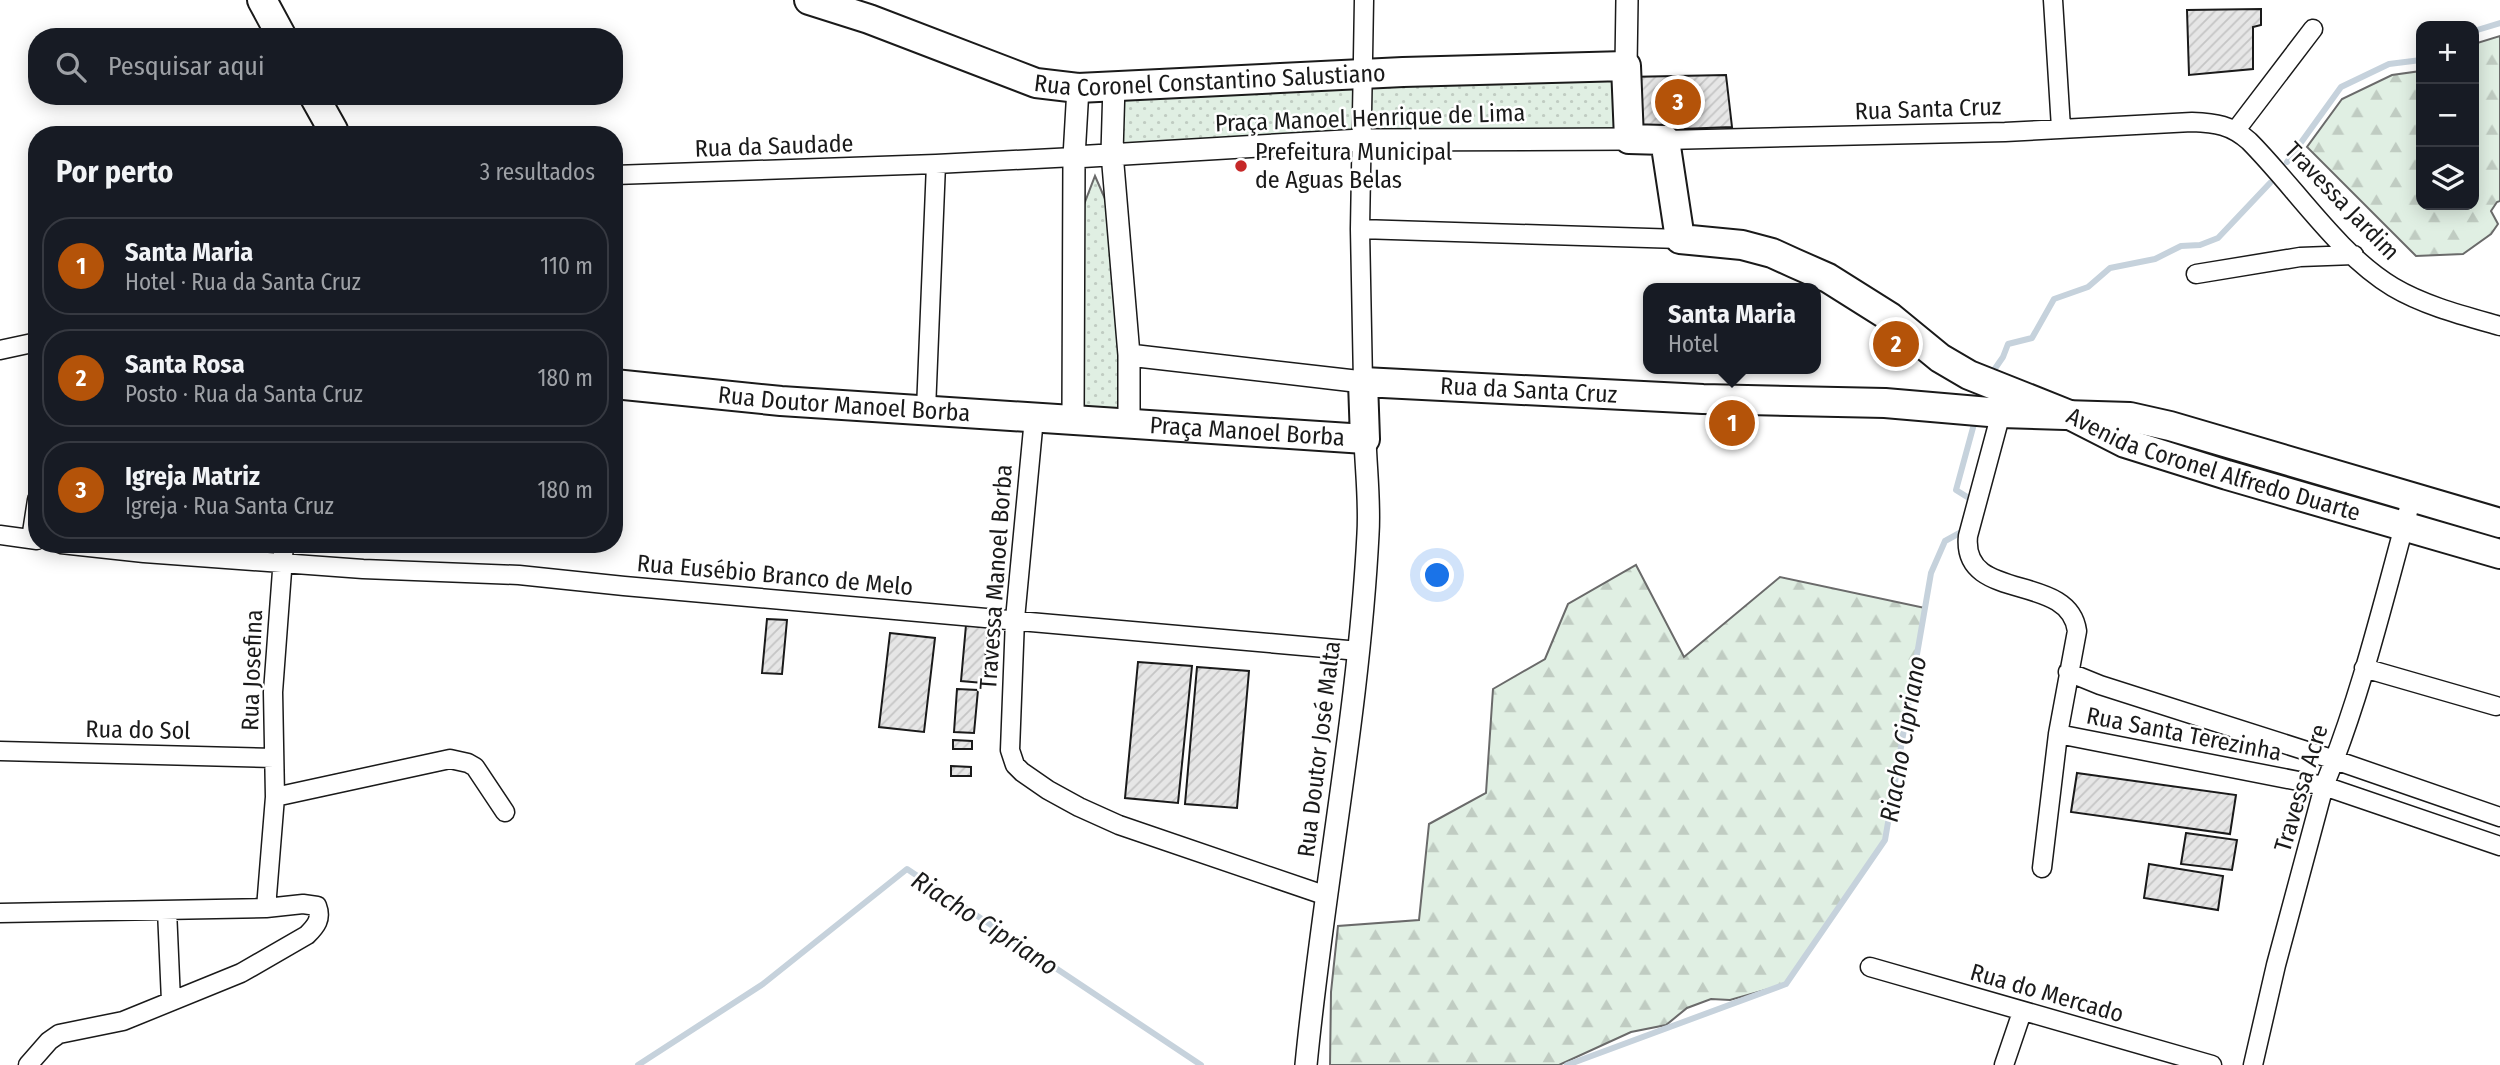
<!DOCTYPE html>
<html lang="pt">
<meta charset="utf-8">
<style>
:root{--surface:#171b24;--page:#20242c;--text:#f1f3f6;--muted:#9ea1a6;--line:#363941;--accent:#b45309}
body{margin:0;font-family:"Fira Sans Condensed",sans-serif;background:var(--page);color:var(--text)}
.controls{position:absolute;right:21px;top:21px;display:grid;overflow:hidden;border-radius:14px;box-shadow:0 4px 18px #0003}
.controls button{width:63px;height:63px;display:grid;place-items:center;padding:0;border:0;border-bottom:2px solid var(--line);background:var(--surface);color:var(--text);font:35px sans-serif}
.you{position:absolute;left:1438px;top:576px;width:24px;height:24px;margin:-18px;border:5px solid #fff;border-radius:50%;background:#1a73e8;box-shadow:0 0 0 10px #1a73e833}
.badge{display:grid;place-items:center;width:46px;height:46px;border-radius:50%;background:var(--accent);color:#fff;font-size:23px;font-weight:700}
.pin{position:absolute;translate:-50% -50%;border:4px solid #fff;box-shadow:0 2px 7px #0006}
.popup{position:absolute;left:1643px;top:283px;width:178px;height:91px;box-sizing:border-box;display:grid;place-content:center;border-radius:14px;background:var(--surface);filter:drop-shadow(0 2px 5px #0005);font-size:23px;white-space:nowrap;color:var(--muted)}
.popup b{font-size:26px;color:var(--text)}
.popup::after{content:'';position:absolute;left:50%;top:100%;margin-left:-14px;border:14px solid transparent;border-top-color:var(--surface)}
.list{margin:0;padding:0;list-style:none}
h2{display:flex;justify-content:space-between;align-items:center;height:91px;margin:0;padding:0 28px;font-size:30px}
h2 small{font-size:23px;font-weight:400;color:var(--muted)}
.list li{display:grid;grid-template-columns:46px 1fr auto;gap:21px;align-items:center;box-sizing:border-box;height:98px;margin:0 14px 14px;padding:0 14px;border:2px solid var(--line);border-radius:28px}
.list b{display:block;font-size:26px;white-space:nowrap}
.list p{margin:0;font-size:23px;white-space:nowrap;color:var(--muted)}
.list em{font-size:23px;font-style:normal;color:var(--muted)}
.icon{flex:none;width:38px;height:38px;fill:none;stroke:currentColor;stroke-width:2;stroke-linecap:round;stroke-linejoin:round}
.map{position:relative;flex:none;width:2500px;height:1065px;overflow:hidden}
.search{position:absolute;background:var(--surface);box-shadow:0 4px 18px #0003;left:28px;top:28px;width:595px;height:77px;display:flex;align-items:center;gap:18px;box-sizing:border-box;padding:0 24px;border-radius:28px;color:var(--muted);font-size:26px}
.panel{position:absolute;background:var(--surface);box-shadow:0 4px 18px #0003;left:28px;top:126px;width:595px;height:427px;border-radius:28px}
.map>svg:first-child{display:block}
</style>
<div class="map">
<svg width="2500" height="1065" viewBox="0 0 2500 1065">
<defs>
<pattern id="grass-dots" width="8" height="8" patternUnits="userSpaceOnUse" patternTransform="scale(1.75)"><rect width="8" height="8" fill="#e0efe3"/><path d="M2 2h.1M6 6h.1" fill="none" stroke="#c0ccc2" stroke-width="1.8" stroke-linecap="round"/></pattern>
<pattern id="forest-firs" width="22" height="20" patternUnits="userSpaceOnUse" patternTransform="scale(1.75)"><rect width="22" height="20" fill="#e0efe3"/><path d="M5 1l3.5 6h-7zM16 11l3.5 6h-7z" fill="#c0ccc2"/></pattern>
<pattern id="building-hatch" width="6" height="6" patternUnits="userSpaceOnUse" patternTransform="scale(1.75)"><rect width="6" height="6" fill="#e6e6e6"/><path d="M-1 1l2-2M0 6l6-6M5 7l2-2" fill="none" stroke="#c5c5c5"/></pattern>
</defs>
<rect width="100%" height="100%" fill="#fff"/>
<path fill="url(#grass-dots)" stroke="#6a6a6a" stroke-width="2" d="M1621 71 1625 133 1366 134 1368 80Z
M1361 77 1356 136 1117 149 1119 92Z
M1095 176 1113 217 1123 415 1080 412V215Z"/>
<path fill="url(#forest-firs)" stroke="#6a6a6a" stroke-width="2" d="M2500 36V201L2497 202 2491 211 2498 224 2491 234 2463 254 2416 256 2307 147 2342 99 2392 75 2421 71V205H2474V44Z
M1636 565 1684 657 1780 577 1925 608 1885 840 1786 984 1730 1000 1711 999 1687 1008 1666 1025 1631 1032 1559 1065H1330L1331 992 1338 926 1419 920 1429 824 1486 793 1493 689 1545 659 1568 604Z"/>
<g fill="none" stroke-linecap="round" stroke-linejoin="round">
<path stroke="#c6d2dc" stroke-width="6" d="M2474 31 2500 23
M2287 162 2341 87 2389 64 2421 60
M1994 370 2003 357 2008 344 2032 338 2054 299 2088 287 2110 268 2155 259 2181 246 2200 245 2218 238 2270 183
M1971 503 1972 500 1956 490 1974 424
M638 1065 763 984 907 869 1201 1065
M1567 1065 1786 984 1885 840 1931 573 1945 541 1965 530V527"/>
</g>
<path fill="url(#building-hatch)" stroke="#1a1a1a" stroke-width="2" d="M2261 9V25L2253 27V69L2189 75 2187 10Z
M1726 75 1732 127 1629 131 1626 77Z
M767 619 787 620 782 674 762 673Z
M966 625 988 627 983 683 961 681Z
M890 633 935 638 924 732 879 727Z
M1138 662 1192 666 1178 803 1125 798Z
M1197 667 1249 671 1237 808 1185 804Z
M957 689 978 690 974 733 954 732Z
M953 740 972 741V749H953Z
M951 766 971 767V776H951Z
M2077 773 2236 795 2230 834 2071 812Z
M2186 833 2237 840 2232 870 2181 864Z
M2149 864 2223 876 2218 910 2144 898Z"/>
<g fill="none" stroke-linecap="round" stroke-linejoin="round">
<defs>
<path id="minor" d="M2053 0 2061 128
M2236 130 2313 29
M1665 140 2005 132 2192 122C2216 123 2231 125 2249 141 2295 187 2338 254 2393 287 2425 306 2465 316 2500 326
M614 175 936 164 1074 157
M1360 229 1680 239
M2196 274 2300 257 2354 255
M0 350 37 342
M1363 382 1360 229 1364 0
M926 410 936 164
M2001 413 1968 536C1961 604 2069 571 2077 631L2058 734 2042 868
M1034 418 1015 619 1010 750 1015 765 1022 772 1048 790 1079 807 1119 825 1327 896
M0 535 37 540
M31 539 37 500
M61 544 144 553 363 569 519 575 624 586 1359 651
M2364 668 2496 706
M2068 672 2100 685 2335 760 2500 817
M2058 734 2324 786 2500 846
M0 751 274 758
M275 797 450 759 468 763 475 767 505 812
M266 908 275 797 273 692 284 544
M167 910 171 1001
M0 913 266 908 303 904 317 906C322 919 316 926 307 935L241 973 123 1021 59 1034 49 1041 28 1065
M1870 967 2212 1065
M2004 1065 2022 1012
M2253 1065 2276 965 2324 786C2362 694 2385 594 2412 497"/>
<path id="tertiary" d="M1626 66 1627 0
M1114 85 1112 153 1129 355V422
M1074 157 1361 140 1629 139
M1129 355 1363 382
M1073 420 1074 157 1078 88
M1306 1065C1323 888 1359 712 1368 534 1370 502 1366 470 1365 439"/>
<g id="primary">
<path d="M262 0 282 37"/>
<path id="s1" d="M809 0 869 19 1036 83 1078 88 1403 72 1626 66 1629 139 1665 140 1680 239 1742 245 1772 253 1794 263 1828 278 1890 317 1940 358 1969 375 2072 416 2125 443 2227 475 2500 554"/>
<path d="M314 96 333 130 332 135"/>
<path id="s2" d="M614 384 781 401 1365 439 1363 382 1703 399 1885 403 2001 413 2130 417 2170 426 2500 523"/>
</g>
</defs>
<use href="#minor" stroke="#1a1a1a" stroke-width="21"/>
<use href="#tertiary" stroke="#1a1a1a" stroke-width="24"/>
<use href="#primary" stroke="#1a1a1a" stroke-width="32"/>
<use href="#minor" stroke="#fff" stroke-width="18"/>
<use href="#tertiary" stroke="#fff" stroke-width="21"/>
<use href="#primary" stroke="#fff" stroke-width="28"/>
</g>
<circle fill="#c62828" stroke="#fff" stroke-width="2.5" cx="1241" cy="166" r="7"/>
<g text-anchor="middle" stroke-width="5" stroke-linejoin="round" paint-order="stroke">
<g font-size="24" fill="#1a1a1a" stroke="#fff">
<text dy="8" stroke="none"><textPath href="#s1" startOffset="416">Rua Coronel Constantino Salustiano</textPath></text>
<text transform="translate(1928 109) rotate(-2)" y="8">Rua Santa Cruz</text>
<text transform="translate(1370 118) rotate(-2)" y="8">Praça Manoel Henrique de Lima</text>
<text transform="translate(774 146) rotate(-2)" y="8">Rua da Saudade</text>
<text transform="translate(2342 201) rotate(46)" y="8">Travessa Jardim</text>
<text dy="8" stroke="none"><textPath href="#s2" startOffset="976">Rua da Santa Cruz</textPath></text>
<text dy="8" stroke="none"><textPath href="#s2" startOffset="231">Rua Doutor Manoel Borba</textPath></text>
<text dy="8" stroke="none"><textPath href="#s2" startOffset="635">Praça Manoel Borba</textPath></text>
<text dy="8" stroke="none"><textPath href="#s1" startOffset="1629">Avenida Coronel Alfredo Duarte</textPath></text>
<text transform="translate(775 575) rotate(5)" y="8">Rua Eusébio Branco de Melo</text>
<text transform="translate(996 577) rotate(-86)" y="8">Travessa Manoel Borba</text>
<text transform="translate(252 670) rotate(-88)" y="8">Rua Josefina</text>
<text transform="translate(138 730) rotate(1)" y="8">Rua do Sol</text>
<text transform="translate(2184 734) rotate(11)" y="8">Rua Santa Terezinha</text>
<text transform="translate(1319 749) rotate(-83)" y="8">Rua Doutor José Malta</text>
<text transform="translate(2301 788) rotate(-73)" y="8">Travessa Acre</text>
<text transform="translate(2047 993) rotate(16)" y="8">Rua do Mercado</text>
</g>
<g font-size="24" fill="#1a1a1a" stroke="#fff" text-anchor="start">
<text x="1255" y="160">Prefeitura Municipal<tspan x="1255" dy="28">de Aguas Belas</tspan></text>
</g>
<g font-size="26" font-style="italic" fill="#1a1a1a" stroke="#fff">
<text transform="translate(1903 739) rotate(-80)" y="9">Riacho Cipriano</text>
<text transform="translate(985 923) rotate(33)" y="9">Riacho Cipriano</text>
</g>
</g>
</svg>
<div class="controls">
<button>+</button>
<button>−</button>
<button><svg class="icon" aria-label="layers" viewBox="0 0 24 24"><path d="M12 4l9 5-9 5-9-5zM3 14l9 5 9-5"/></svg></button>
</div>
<div class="you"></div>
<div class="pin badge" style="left:1732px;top:423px">1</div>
<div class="popup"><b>Santa Maria</b>Hotel</div>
<div class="pin badge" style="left:1896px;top:344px">2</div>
<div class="pin badge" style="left:1678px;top:102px">3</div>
<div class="search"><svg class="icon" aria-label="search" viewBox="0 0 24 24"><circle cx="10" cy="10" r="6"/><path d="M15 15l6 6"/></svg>Pesquisar aqui</div>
<section class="panel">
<h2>Por perto<small>3 resultados</small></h2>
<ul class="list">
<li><span class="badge">1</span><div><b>Santa Maria</b><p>Hotel · Rua da Santa Cruz</p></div><em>110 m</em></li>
<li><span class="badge">2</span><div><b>Santa Rosa</b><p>Posto · Rua da Santa Cruz</p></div><em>180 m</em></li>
<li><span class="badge">3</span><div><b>Igreja Matriz</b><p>Igreja · Rua Santa Cruz</p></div><em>180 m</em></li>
</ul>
</section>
</div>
